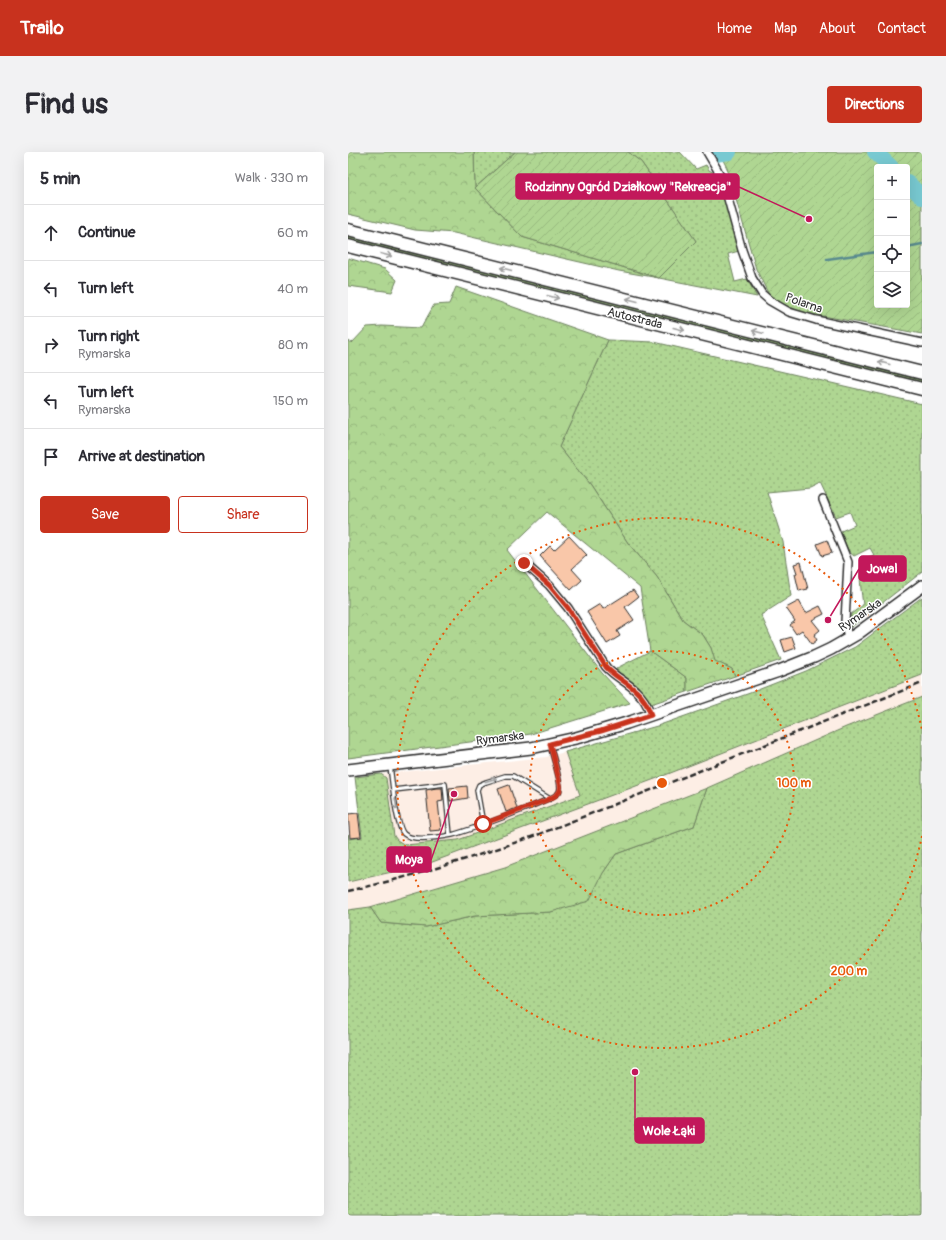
<!DOCTYPE html>
<meta charset="utf-8">
<style>
:root{--surface:#fff;--page:#f2f2f3;--text:#2b2b33;--muted:#7c7c81;--line:#e1e1e2;--accent:#c8321e}
body{margin:0;font-family:Pangolin,sans-serif;background:var(--page);color:var(--text)}
.controls{position:absolute;right:12px;top:12px;display:grid;overflow:hidden;border-radius:4px;box-shadow:0 4px 16px #0002}
.controls button{width:36px;height:36px;display:grid;place-items:center;padding:0;border:0;border-bottom:1px solid var(--line);background:var(--surface);color:var(--text);font:20px sans-serif}
.stop{position:absolute;width:12px;height:12px;margin:-9px;border:3px solid #c8321e;border-radius:50%;background:#fff}
.stop.end{background:#c8321e;border-color:#fff;box-shadow:0 1px 4px #0008}
.list{margin:0;padding:0;list-style:none}
h2{display:flex;justify-content:space-between;align-items:center;height:52px;margin:0;padding:0 16px;font-size:17px}
h2 small{font-size:13px;font-weight:400;color:var(--muted)}
.list li{display:grid;grid-template-columns:26px 1fr auto;gap:12px;align-items:center;box-sizing:border-box;height:56px;padding:0 16px;border-top:1px solid var(--line)}
.list b{display:block;font-size:15px;white-space:nowrap}
.list p{margin:0;font-size:13px;white-space:nowrap;color:var(--muted)}
.list em{font-size:13px;font-style:normal;color:var(--muted)}
.actions{display:flex;gap:8px;padding:12px 16px}
.actions a{flex:1;padding:9px 0;border:1px solid var(--accent);border-radius:4px;text-align:center;font-size:14px;color:var(--accent)}
.actions .main{background:var(--accent);color:#fff}
.icon{flex:none;width:22px;height:22px;fill:none;stroke:currentColor;stroke-width:2;stroke-linecap:round;stroke-linejoin:round}
.map{position:relative;flex:none;width:574px;height:1064px;overflow:hidden;border-radius:4px}
header{display:flex;align-items:center;gap:24px;box-sizing:border-box;height:56px;padding:0 20px;background:var(--accent);color:#fff}
header strong{font-size:19px}
nav{display:flex;gap:22px;margin-inline-start:auto;font-size:14px}
.intro{display:flex;align-items:center;justify-content:space-between;box-sizing:border-box;height:96px;padding:0 24px}
h1{margin:0;font-size:28px}
.button{padding:10px 18px;border-radius:4px;background:var(--accent);color:#fff;font-size:14px;font-weight:700}
main{display:flex;gap:24px;padding:0 24px}
aside{flex:1;background:var(--surface);border-radius:4px;box-shadow:0 4px 16px #0002}
.map>svg:first-child{display:block}
</style>
<header>
<strong>Trailo</strong>
<nav><a>Home</a><a>Map</a><a>About</a><a>Contact</a></nav>
</header>
<div class="intro"><h1>Find us</h1><a class="button">Directions</a></div>
<main>
<aside>
<h2>5 min<small>Walk · 330 m</small></h2>
<ul class="list">
<li><svg class="icon" aria-label="ahead" viewBox="0 0 24 24"><path d="M12 20V5M6 11l6-6 6 6"/></svg><div><b>Continue</b></div><em>60 m</em></li>
<li><svg class="icon" aria-label="left" viewBox="0 0 24 24"><path d="M17 20v-9H6M10 6l-5 5 5 5"/></svg><div><b>Turn left</b></div><em>40 m</em></li>
<li><svg class="icon" aria-label="right" viewBox="0 0 24 24"><path d="M7 20v-9h11M14 6l5 5-5 5"/></svg><div><b>Turn right</b><p>Rymarska</p></div><em>80 m</em></li>
<li><svg class="icon" aria-label="left" viewBox="0 0 24 24"><path d="M17 20v-9H6M10 6l-5 5 5 5"/></svg><div><b>Turn left</b><p>Rymarska</p></div><em>150 m</em></li>
<li><svg class="icon" aria-label="arrive" viewBox="0 0 24 24"><path d="M6 21V4h12l-3 4 3 4H6"/></svg><div><b>Arrive at destination</b></div></li>
</ul>
<div class="actions"><a class="main">Save</a><a>Share</a></div>
</aside>
<div class="map">
<svg width="574" height="1064" viewBox="0 0 574 1064">
<defs>
<pattern id="grass-dots" width="8" height="8" patternUnits="userSpaceOnUse"><rect width="8" height="8" fill="#afd692"/><path d="M2 2h.1M6 6h.1" fill="none" stroke="#97b87e" stroke-width="1.8" stroke-linecap="round"/></pattern>
<pattern id="forest-crowns" width="20" height="18" patternUnits="userSpaceOnUse"><rect width="20" height="18" fill="#afd692"/><path d="M2 6a3 3 0 1 1 6 0M12 15a3 3 0 1 1 6 0" fill="none" stroke="#97b87e"/></pattern>
<pattern id="garden-furrows" width="10" height="10" patternUnits="userSpaceOnUse"><rect width="10" height="10" fill="#afd692"/><path d="M-1 1l2-2M0 10L10 0M9 11l2-2" fill="none" stroke="#97b87e"/></pattern>
</defs>
<rect width="100%" height="100%" fill="#fff"/>
<filter id="ink" filterUnits="userSpaceOnUse"><feTurbulence type="fractalNoise" baseFrequency=".025" numOctaves="2"/><feDisplacementMap in="SourceGraphic" scale="8" xChannelSelector="R" yChannelSelector="G"/><feConvolveMatrix kernelMatrix="1 2 1 2 8 2 1 2 1" color-interpolation-filters="sRGB"/></filter>
<g filter="url(#ink)">
<path fill="#fdeee5" d="M574 523V545L498 575 359 636 157 715 22 755 0 758V730L79 712 307 627Z
M217 600 233 643 110 688 57 693 49 688 46 684 38 626 33 622 198 605Z"/>
<path fill="url(#grass-dots)" stroke="#6d805e" d="M126 0H167L127 36Z
M280 0H332L348 17 358 13 361 18 369 23 391 99 380 102 387 130 399 127 409 145 311 126 348 89 293 10Z
M0 82 574 226V232L0 89Z
M260 188 306 190 574 252V420L502 476 503 462 515 453C514 444 509 416 515 409 517 406 523 404 526 403L522 396 506 404C498 399 496 387 493 379L507 373 502 360 488 365 472 331 462 336 419 340 435 390 443 444 413 463 433 508 387 524 384 517 366 509 363 496 355 483 335 468 309 425 280 391 242 333 211 295Z
M574 445V523L307 627 79 712 0 730V682L1 687 14 685 7 625 33 622 38 626 46 684 49 688 57 693 110 688 232 643 217 600 309 574 402 541 458 519 507 495Z
M302 499 339 526V540L303 552 290 534 272 521 267 517Z
M574 545V1064H0V758L22 755 33 771 78 775 127 764 203 760 255 721 268 702 346 674 359 636 498 575Z"/>
<path fill="url(#forest-crowns)" stroke="#6d805e" d="M0 0H126L127 36 174 85 311 126 271 119 106 81 67 78 0 62Z
M0 106 37 117 49 128 44 140 0 134Z
M108 135 260 188 211 295 242 333 280 391 309 425 335 468 355 483 363 496 367 509 384 517 387 524 339 540V526L302 499 292 436 199 360 159 398 254 521 282 551 183 582 0 606V189L4 191 19 175 34 174 73 176 86 153 101 152Z
M359 636 346 674 268 702 255 721 241 749 203 760 127 764 78 775 33 771 22 755 157 715Z"/>
<path fill="url(#garden-furrows)" stroke="#6d805e" fill-rule="evenodd" d="M167 0H280L293 10 348 89 311 126 174 85 127 36Z
M371 0H574V182L453 160 423 147 408 117 379 16ZM529 15H559V153H529Z"/>
<g fill="none" stroke-linecap="round" stroke-linejoin="round">
<path stroke="#598a8f" stroke-width="2.5" d="M559 95 574 92
M479 107 529 100"/>
<path stroke="#78c9d1" stroke-width="16" d="M366 0 367 2 381 0
M527 0 543 15
M559 30 574 45"/>
</g>
<path fill="#f9c7a9" stroke="#2b2b2b" d="M221 384 239 403 224 417 234 428 223 438 192 404 202 394 206 398Z
M479 388 484 401 474 404 469 392Z
M453 410 460 437 451 439 447 422 449 421 446 412Z
M285 438 290 445 277 455 286 468 269 479 272 484 259 492 239 460 252 452 255 457Z
M451 449 458 461 472 454 476 462 464 468 472 478 466 483 469 488 464 492 454 478 448 482 442 473 447 469 438 456Z
M444 485 448 496 437 500 433 488Z
M161 633 169 656 158 660 150 637Z
M119 634 120 646 102 649 101 636Z
M88 636H94L95 649 90 650 93 678 82 679 78 638Z
M10 661 13 685 2 686 0 662Z"/>
<g fill="none" stroke-linecap="round" stroke-linejoin="round">
<defs>
<path id="service" d="M42 614C44 627 48 675 56 682 65 690 93 685 104 683 118 679 207 648 211 640 215 634 204 602 202 593
M46 638 97 632 102 683
M135 672 129 638 131 633 138 630 157 624H165L202 647"/>
<path id="minor" d="M359 0 369 17 376 32 394 98 404 126 414 142 422 149 441 160 468 168 574 191
M475 348 500 410 497 470 500 487
M176 411 201 433 220 456 258 515C267 525 279 530 288 539 295 545 300 554 303 563"/>
<path id="primary" d="M0 618 183 596 228 586 279 571 431 519 466 505 483 497 509 482 574 434"/>
<path id="motorway" d="M0 78 574 221
M0 94 574 237"/>
</defs>
<use href="#service" stroke="#2b2b2b" stroke-width="6"/>
<use href="#minor" stroke="#2b2b2b" stroke-width="10"/>
<use href="#primary" stroke="#2b2b2b" stroke-width="14"/>
<use href="#motorway" stroke="#2b2b2b" stroke-width="15"/>
<use href="#service" stroke="#fff" stroke-width="3.5"/>
<use href="#minor" stroke="#fff" stroke-width="7"/>
<use href="#primary" stroke="#fff" stroke-width="11"/>
<use href="#motorway" stroke="#fff" stroke-width="12"/>
<path stroke="#2b2b2b" stroke-width="2.5" stroke-dasharray="6 3" stroke-linecap="butt" d="M0 739C64 725 127 705 189 683L574 531"/>
</g>
<defs><path id="oneway-shaft" d="M-6 0H5M1.5-3L5.5 0L1.5 3" fill="none" stroke-width="1.6" stroke-linecap="round" stroke-linejoin="round"/></defs>
<g stroke="#a0a0a0">
<use href="#oneway-shaft" transform="translate(38 103) rotate(14)"/>
<use href="#oneway-shaft" transform="translate(158 117) rotate(-166)"/>
<use href="#oneway-shaft" transform="translate(205 145) rotate(14)"/>
<use href="#oneway-shaft" transform="translate(284 148) rotate(-166)"/>
<use href="#oneway-shaft" transform="translate(331 177) rotate(14)"/>
<use href="#oneway-shaft" transform="translate(410 180) rotate(-166)"/>
<use href="#oneway-shaft" transform="translate(536 211) rotate(-166)"/>
<use href="#oneway-shaft" transform="translate(143 628) rotate(-17)"/>
<use href="#oneway-shaft" transform="translate(48 652) rotate(81)"/>
</g>
</g>
<g fill="none" stroke-linecap="round" stroke-linejoin="round" filter="url(#ink)">
<path stroke="#c8321e" stroke-width="5" d="M135 672 199 648C207 644 214 642 212 632L202 592 253 579 303 563C300 554 295 545 288 539 279 530 267 525 258 515L220 456 201 433 176 411"/>
</g>
<g fill="none" stroke="#e8590c" stroke-width="2" stroke-dasharray="2 4">
<circle cx="314" cy="631" r="132"/>
<path d="M574 684A265 265 0 1 1 574 578"/>
</g>
<g text-anchor="middle" stroke-width="3" stroke-linejoin="round" paint-order="stroke">
<g font-size="12" fill="#2b2b2b" stroke="#fff">
<text transform="translate(456 151) rotate(19)" y="4">Polarna</text>
<text transform="translate(287 166) rotate(14)" y="4">Autostrada</text>
<text transform="translate(512 463) rotate(-34)" y="4">Rymarska</text>
<text transform="translate(152 586) rotate(-7)" y="4">Rymarska</text>
</g>
</g>
<circle cx="314" cy="631" r="6" fill="#e8590c" stroke="#fff" stroke-width="2"/>
<g font-size="12" text-anchor="middle" font-weight="bold" fill="#e8590c" stroke="#fff" stroke-width="3" stroke-linejoin="round" paint-order="stroke">
<text x="446" y="635">100 m</text>
<text x="501" y="823">200 m</text>
</g>
<path fill="none" stroke="#c2185b" stroke-width="1.5" d="M461 67L391 35M480 468L511 417M106 642L83 708M287 920L287 979"/>
<g fill="#c2185b" stroke="#fff" stroke-width="1.5">
<circle cx="461" cy="67" r="4"/>
<circle cx="480" cy="468" r="4"/>
<circle cx="106" cy="642" r="4"/>
<circle cx="287" cy="920" r="4"/>
</g>
<g fill="#c2185b" stroke="#c2185b" stroke-width="1.5">
<rect x="168" y="22" width="223" height="25" rx="4"/>
<rect x="511" y="404" width="47" height="25" rx="4"/>
<rect x="39" y="695" width="44" height="25" rx="4"/>
<rect x="287" y="966" width="69" height="25" rx="4"/>
</g>
<g font-size="13" text-anchor="middle" font-weight="bold" fill="#fff">
<text x="280" y="39">Rodzinny Ogród Działkowy "Rekreacja"</text>
<text x="534" y="421">Jowal</text>
<text x="61" y="712">Moya</text>
<text x="321" y="983">Wole Łąki</text>
</g>
</svg>
<div class="controls">
<button>+</button>
<button>−</button>
<button><svg class="icon" aria-label="locate" viewBox="0 0 24 24"><circle cx="12" cy="12" r="6"/><path d="M12 2v4M12 18v4M2 12h4M18 12h4"/></svg></button>
<button><svg class="icon" aria-label="layers" viewBox="0 0 24 24"><path d="M12 4l9 5-9 5-9-5zM3 14l9 5 9-5"/></svg></button>
</div>
<div class="stop" style="left:135px;top:672px"></div>
<div class="stop end" style="left:176px;top:411px"></div>
</div>
</main>
